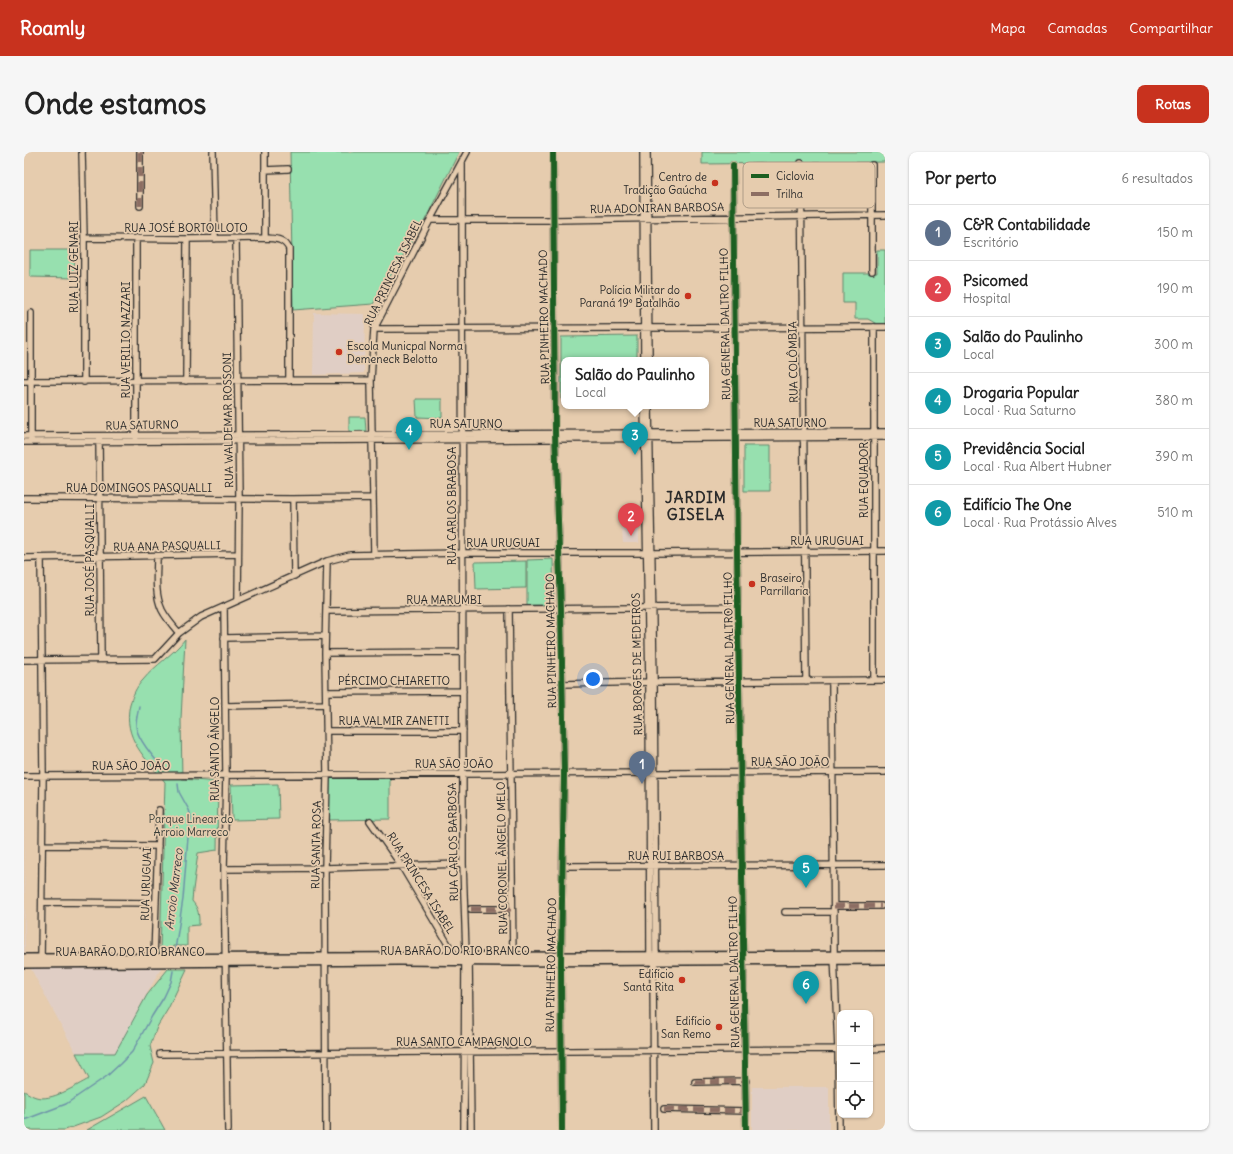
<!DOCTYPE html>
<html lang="pt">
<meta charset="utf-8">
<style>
:root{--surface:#fff;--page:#f6f6f6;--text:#222;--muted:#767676;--line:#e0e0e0;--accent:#c8321e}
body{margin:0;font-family:Delius,sans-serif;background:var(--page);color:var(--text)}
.controls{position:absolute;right:12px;bottom:12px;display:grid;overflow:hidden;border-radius:8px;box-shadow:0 1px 3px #0004}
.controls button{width:36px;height:36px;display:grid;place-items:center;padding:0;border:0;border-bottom:1px solid var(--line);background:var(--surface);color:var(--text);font:20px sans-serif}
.you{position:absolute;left:569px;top:527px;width:14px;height:14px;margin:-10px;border:3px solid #fff;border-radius:50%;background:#1a73e8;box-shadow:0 0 0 6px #1a73e833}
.badge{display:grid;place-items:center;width:26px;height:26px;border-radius:50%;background:var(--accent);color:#fff;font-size:13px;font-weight:700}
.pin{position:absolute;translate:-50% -33px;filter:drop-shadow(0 1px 2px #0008)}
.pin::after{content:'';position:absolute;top:21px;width:14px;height:12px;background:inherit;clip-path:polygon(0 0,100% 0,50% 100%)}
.popup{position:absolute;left:537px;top:205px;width:148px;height:52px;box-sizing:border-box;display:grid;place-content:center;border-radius:8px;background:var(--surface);filter:drop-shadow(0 1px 3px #0005);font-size:13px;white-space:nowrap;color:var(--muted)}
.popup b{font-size:15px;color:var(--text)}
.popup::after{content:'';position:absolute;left:50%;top:100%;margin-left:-8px;border:8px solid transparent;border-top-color:var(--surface)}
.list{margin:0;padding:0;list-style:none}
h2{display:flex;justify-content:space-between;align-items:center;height:52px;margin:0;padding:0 16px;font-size:17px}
h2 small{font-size:13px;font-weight:400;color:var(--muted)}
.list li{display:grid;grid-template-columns:26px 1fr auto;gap:12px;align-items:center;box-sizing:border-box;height:56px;padding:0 16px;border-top:1px solid var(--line)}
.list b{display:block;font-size:15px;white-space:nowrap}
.list p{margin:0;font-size:13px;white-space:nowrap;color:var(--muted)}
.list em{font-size:13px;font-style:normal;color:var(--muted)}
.icon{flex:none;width:22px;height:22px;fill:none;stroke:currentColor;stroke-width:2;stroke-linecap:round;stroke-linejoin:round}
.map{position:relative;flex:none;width:861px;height:978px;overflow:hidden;border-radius:8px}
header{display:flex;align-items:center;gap:24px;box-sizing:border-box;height:56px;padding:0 20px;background:var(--accent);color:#fff}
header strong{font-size:19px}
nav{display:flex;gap:22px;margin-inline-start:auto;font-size:14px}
.intro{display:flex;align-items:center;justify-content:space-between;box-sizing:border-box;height:96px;padding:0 24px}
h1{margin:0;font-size:28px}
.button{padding:10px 18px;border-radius:8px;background:var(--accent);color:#fff;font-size:14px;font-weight:700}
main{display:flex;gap:24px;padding:0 24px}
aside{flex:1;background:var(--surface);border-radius:8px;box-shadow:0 1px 3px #0004}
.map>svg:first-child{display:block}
</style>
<header>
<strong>Roamly</strong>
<nav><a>Mapa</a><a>Camadas</a><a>Compartilhar</a></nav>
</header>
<div class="intro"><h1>Onde estamos</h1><a class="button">Rotas</a></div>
<main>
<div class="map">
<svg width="861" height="978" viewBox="0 0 861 978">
<rect width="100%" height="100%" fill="#e6ccae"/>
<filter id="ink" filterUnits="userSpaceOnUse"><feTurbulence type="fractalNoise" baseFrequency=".025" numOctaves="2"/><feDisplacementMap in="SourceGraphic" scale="8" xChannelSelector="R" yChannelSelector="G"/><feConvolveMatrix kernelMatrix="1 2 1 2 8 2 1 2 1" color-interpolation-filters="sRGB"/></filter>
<g filter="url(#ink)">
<path fill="#e0cec5" d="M290 161 341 162 340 221 289 223Z
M598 376H615V391H599Z
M0 649 1 805H0Z
M137 816 91 901H52L7 817Z
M728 935H805V978H728Z"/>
<path fill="#97e0af" stroke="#61866d" d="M266 0H435L401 68 349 152 269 158Z
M678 0H861V10L678 12Z
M6 98H51L50 126 6 125Z
M853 98H861V174H856L844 167H831V151H819V121H853Z
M613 184V208H540V247H537V185Z
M392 247H418V266L393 265Z
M325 265H341L342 279 325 280Z
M720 294H746V339H720Z
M529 407 530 453H503V408Z
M502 409V436L452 437 451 410Z
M161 487 157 567 158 627 194 630 193 698 174 701 169 738 168 749C175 757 175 763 175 773L163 774V794H149L147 800H136L141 630C122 606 98 587 106 552 109 543 112 535 119 528 131 513 150 502 161 487Z
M303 626H366V667L304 668Z
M254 632 255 667 208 668 207 633Z
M144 817H163L144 857 133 875 126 894 130 911 121 932 102 949 77 965 41 978H0V939C4 941 8 944 12 945 27 950 51 934 65 927L52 901H91L123 843Z
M122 944 141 978H63Z"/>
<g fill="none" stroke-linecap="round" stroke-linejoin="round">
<path stroke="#6d93a8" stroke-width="1.5" d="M115 554C114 560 112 567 112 573 112 586 130 606 138 615
M151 798 159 747 164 685 167 665 165 658 155 640 154 632
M0 968 42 952 83 924 96 912 108 900 128 864 140 845 147 830 149 819"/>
<defs>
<path id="minor" d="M58 0 60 86V230
M116 0V54
M189 0 191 87
M241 0V86
M529 0 531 281 537 456 540 622 537 810 538 978
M619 0 620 208
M623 0 625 208
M438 9 439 712 442 801 441 804 440 978
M777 11 782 529
M709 13 713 400 722 978
M848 13V119
M241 18 264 17
M406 68H529L861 63
M60 86 163 87 241 86C251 87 260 86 265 97V229
M212 87 215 346 214 448
M7 161V288
M350 177 861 175
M0 229 347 228
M162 229 163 87
M620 254 625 530 626 808
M625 254 630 530 632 810 629 816 630 978
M0 284 861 280
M112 285V86
M75 286 77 507
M0 290 861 285
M0 346 269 347 349 346
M269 347 270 424
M350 402 347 228 350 177 406 68 443 0
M133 404C133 421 130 441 138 458 142 466 149 474 155 481
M0 406 214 402
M17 406 19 624 17 809
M200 455 202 623 200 717 204 978
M485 457 489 808
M303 459 714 455
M200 486 301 484
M301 501 439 500
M0 508 131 507 155 481 177 465 303 409 326 403 438 401H628L861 399
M850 528V175
M808 529 810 803 814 897 815 978
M538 532 630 530 861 528
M302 540 439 539
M201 554 301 552
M302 579H439
M0 624 861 620
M346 669 377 713 431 804
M19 693 134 694
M539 714 861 713
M200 717 301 716 439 712
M18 750 132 751
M810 754H857
M447 757H488
M761 760H810
M130 806 135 658
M445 807 447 978
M846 897 861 896
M136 902 816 897
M671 930 722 929
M640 957 722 959
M302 978 301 716 303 623 301 501 303 409"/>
<path id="major" d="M0 806 861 803
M0 812 374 809 489 810 861 808"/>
</defs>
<use href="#minor" stroke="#2b2b2b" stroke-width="8"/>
<use href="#major" stroke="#2b2b2b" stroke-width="10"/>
<use href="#minor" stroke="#e6ccae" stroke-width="5.5"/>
<use href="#major" stroke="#e6ccae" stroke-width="7"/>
<path stroke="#8d6e63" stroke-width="5" stroke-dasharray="10 5" stroke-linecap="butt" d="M116 0V54
M810 754H857
M447 757H488
M671 930 722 929
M640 957 722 959"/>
<defs>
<path id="cycleway" d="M529 0 531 281 537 456 540 622 537 810 538 978
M709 13 713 400 722 978"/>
</defs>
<use href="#cycleway" stroke="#e6ccae" stroke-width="8"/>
<use href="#cycleway" stroke="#1b5e20" stroke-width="6"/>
</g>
</g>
<g fill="#c8321e" stroke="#e6ccae" stroke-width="1.5">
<circle cx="691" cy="31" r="4"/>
<circle cx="664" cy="144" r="4"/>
<circle cx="315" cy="200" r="4"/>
<circle cx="728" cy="432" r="4"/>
<circle cx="658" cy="828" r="4"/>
<circle cx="695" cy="875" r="4"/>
</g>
<g text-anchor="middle" stroke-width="3.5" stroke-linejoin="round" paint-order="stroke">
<g font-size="11" fill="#2b2b2b" stroke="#e6ccae" text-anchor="end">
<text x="683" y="29">Centro de<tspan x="683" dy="13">Tradição Gaúcha</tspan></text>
<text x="656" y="142">Polícia Militar do<tspan x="656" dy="13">Paraná 19º Batalhão</tspan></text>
<text x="323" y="198" text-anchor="start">Escola Municpal Norma<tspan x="323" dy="13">Demeneck Belotto</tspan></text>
<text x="736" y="430" text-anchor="start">Braseiro<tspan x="736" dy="13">Parrillaria</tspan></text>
<text x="650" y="826">Edifício<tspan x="650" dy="13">Santa Rita</tspan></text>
<text x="687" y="873">Edifício<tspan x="687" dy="13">San Remo</tspan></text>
</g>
<g font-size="11" fill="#2b2b2b" stroke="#e6ccae">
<text transform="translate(633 56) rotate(-1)" y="4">RUA ADONIRAN BARBOSA</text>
<text x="162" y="80">RUA JOSÉ BORTOLLOTO</text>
<text transform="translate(50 115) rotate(-90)" y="4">RUA LUIZ GENARI</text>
<text transform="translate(369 120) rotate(-64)" y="4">RUA PRINCESA ISABEL</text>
<text transform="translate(520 165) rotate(-91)" y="4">RUA PINHEIRO MACHADO</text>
<text transform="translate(701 172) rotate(-91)" y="4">RUA GENERAL DALTRO FILHO</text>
<text transform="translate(102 188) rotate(-90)" y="4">RUA VERILIO NAZZARI</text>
<text transform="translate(769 210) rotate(-91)" y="4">RUA COLÔMBIA</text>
<text transform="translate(204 268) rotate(-91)" y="4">RUA WALDEMAR ROSSONI</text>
<text x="766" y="275">RUA SATURNO</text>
<text x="442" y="276">RUA SATURNO</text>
<text transform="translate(118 273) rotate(-1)" y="4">RUA SATURNO</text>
<text transform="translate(840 328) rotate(-90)" y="4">RUA EQUADOR</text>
<text x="115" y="340">RUA DOMINGOS PASQUALLI</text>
<text transform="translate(428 354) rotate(-90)" y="4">RUA CARLOS BRABOSA</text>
<text x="803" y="393">RUA URUGUAI</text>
<text x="479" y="395">RUA URUGUAI</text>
<text transform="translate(143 394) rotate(-1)" y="4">RUA ANA PASQUALLI</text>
<text transform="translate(66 408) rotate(-90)" y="4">RUA JOSÉ PASQUALLI</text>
<text x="420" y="452">RUA MARUMBI</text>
<text transform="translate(527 489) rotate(-91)" y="4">RUA PINHEIRO MACHADO</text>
<text transform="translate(705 496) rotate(-91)" y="4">RUA GENERAL DALTRO FILHO</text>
<text transform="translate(613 512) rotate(-91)" y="4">RUA BORGES DE MEDEIROS</text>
<text x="370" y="533">PÉRCIMO CHIARETTO</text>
<text x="370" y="573">RUA VALMIR ZANETTI</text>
<text transform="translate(191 597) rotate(-90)" y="4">RUA SANTO ÂNGELO</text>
<text x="766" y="614">RUA SÃO JOÃO</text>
<text x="430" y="616">RUA SÃO JOÃO</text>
<text x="107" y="618">RUA SÃO JOÃO</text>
<text transform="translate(429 690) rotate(-91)" y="4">RUA CARLOS BARBOSA</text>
<text transform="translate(292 693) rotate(-89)" y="4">RUA SANTA ROSA</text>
<text x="652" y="708">RUA RUI BARBOSA</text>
<text transform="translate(478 706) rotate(-91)" y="4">RUA CORONEL ÂNGELO MELO</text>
<text transform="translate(397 731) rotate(58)" y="4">RUA PRINCESA ISABEL</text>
<text transform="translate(122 732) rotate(-88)" y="4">RUA URUGUAI</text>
<text x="431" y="803">RUA BARÃO DO RIO BRANCO</text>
<text x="106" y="804">RUA BARÃO DO RIO BRANCO</text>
<text transform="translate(527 813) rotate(-89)" y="4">RUA PINHEIRO MACHADO</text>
<text transform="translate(710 820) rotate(-91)" y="4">RUA GENERAL DALTRO FILHO</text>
<text x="440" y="894">RUA SANTO CAMPAGNOLO</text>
</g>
<g font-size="11" fill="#363d38" stroke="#e6ccae">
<text x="167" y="671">Parque Linear do<tspan x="167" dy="13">Arroio Marreco</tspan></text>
</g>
<g font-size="12" font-style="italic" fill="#363c40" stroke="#e6ccae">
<text transform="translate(150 737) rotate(-83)" y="4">Arroio Marreco</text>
</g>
<g font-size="15" font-weight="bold" letter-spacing="1" fill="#2b2b2b" stroke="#e6ccae">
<text x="672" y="351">JARDIM<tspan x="672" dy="17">GISELA</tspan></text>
</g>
</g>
<rect x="719" y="10" width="132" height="46" rx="6" fill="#e6ccae" stroke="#ae9c87" stroke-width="1"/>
<rect x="727" y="22" width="18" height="4" fill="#1b5e20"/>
<rect x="727" y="40" width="18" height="4" fill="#8d6e63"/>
<g font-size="11" fill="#2b2b2b">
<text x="752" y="28">Ciclovia</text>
<text x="752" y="46">Trilha</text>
</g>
</svg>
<div class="controls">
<button>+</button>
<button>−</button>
<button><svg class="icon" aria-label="locate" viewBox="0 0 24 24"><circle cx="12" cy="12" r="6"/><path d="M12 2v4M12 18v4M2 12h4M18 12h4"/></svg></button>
</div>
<div class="you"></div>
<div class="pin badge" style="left:618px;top:632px;background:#5c6f8a">1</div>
<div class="pin badge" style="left:607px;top:384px;background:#e0444e">2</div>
<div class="pin badge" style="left:611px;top:303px;background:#0f9aa8">3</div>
<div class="popup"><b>Salão do Paulinho</b>Local</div>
<div class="pin badge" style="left:385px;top:298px;background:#0f9aa8">4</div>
<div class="pin badge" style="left:782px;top:736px;background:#0f9aa8">5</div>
<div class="pin badge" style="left:782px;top:852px;background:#0f9aa8">6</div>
</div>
<aside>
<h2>Por perto<small>6 resultados</small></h2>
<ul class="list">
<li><span class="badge" style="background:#5c6f8a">1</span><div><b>C&amp;R Contabilidade</b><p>Escritório</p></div><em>150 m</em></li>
<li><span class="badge" style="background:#e0444e">2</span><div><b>Psicomed</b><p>Hospital</p></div><em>190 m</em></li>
<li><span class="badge" style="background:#0f9aa8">3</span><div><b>Salão do Paulinho</b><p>Local</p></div><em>300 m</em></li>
<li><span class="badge" style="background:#0f9aa8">4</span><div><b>Drogaria Popular</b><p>Local · Rua Saturno</p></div><em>380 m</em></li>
<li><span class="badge" style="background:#0f9aa8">5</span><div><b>Previdência Social</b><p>Local · Rua Albert Hubner</p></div><em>390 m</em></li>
<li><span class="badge" style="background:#0f9aa8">6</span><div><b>Edifício The One</b><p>Local · Rua Protássio Alves</p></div><em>510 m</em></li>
</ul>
</aside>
</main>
